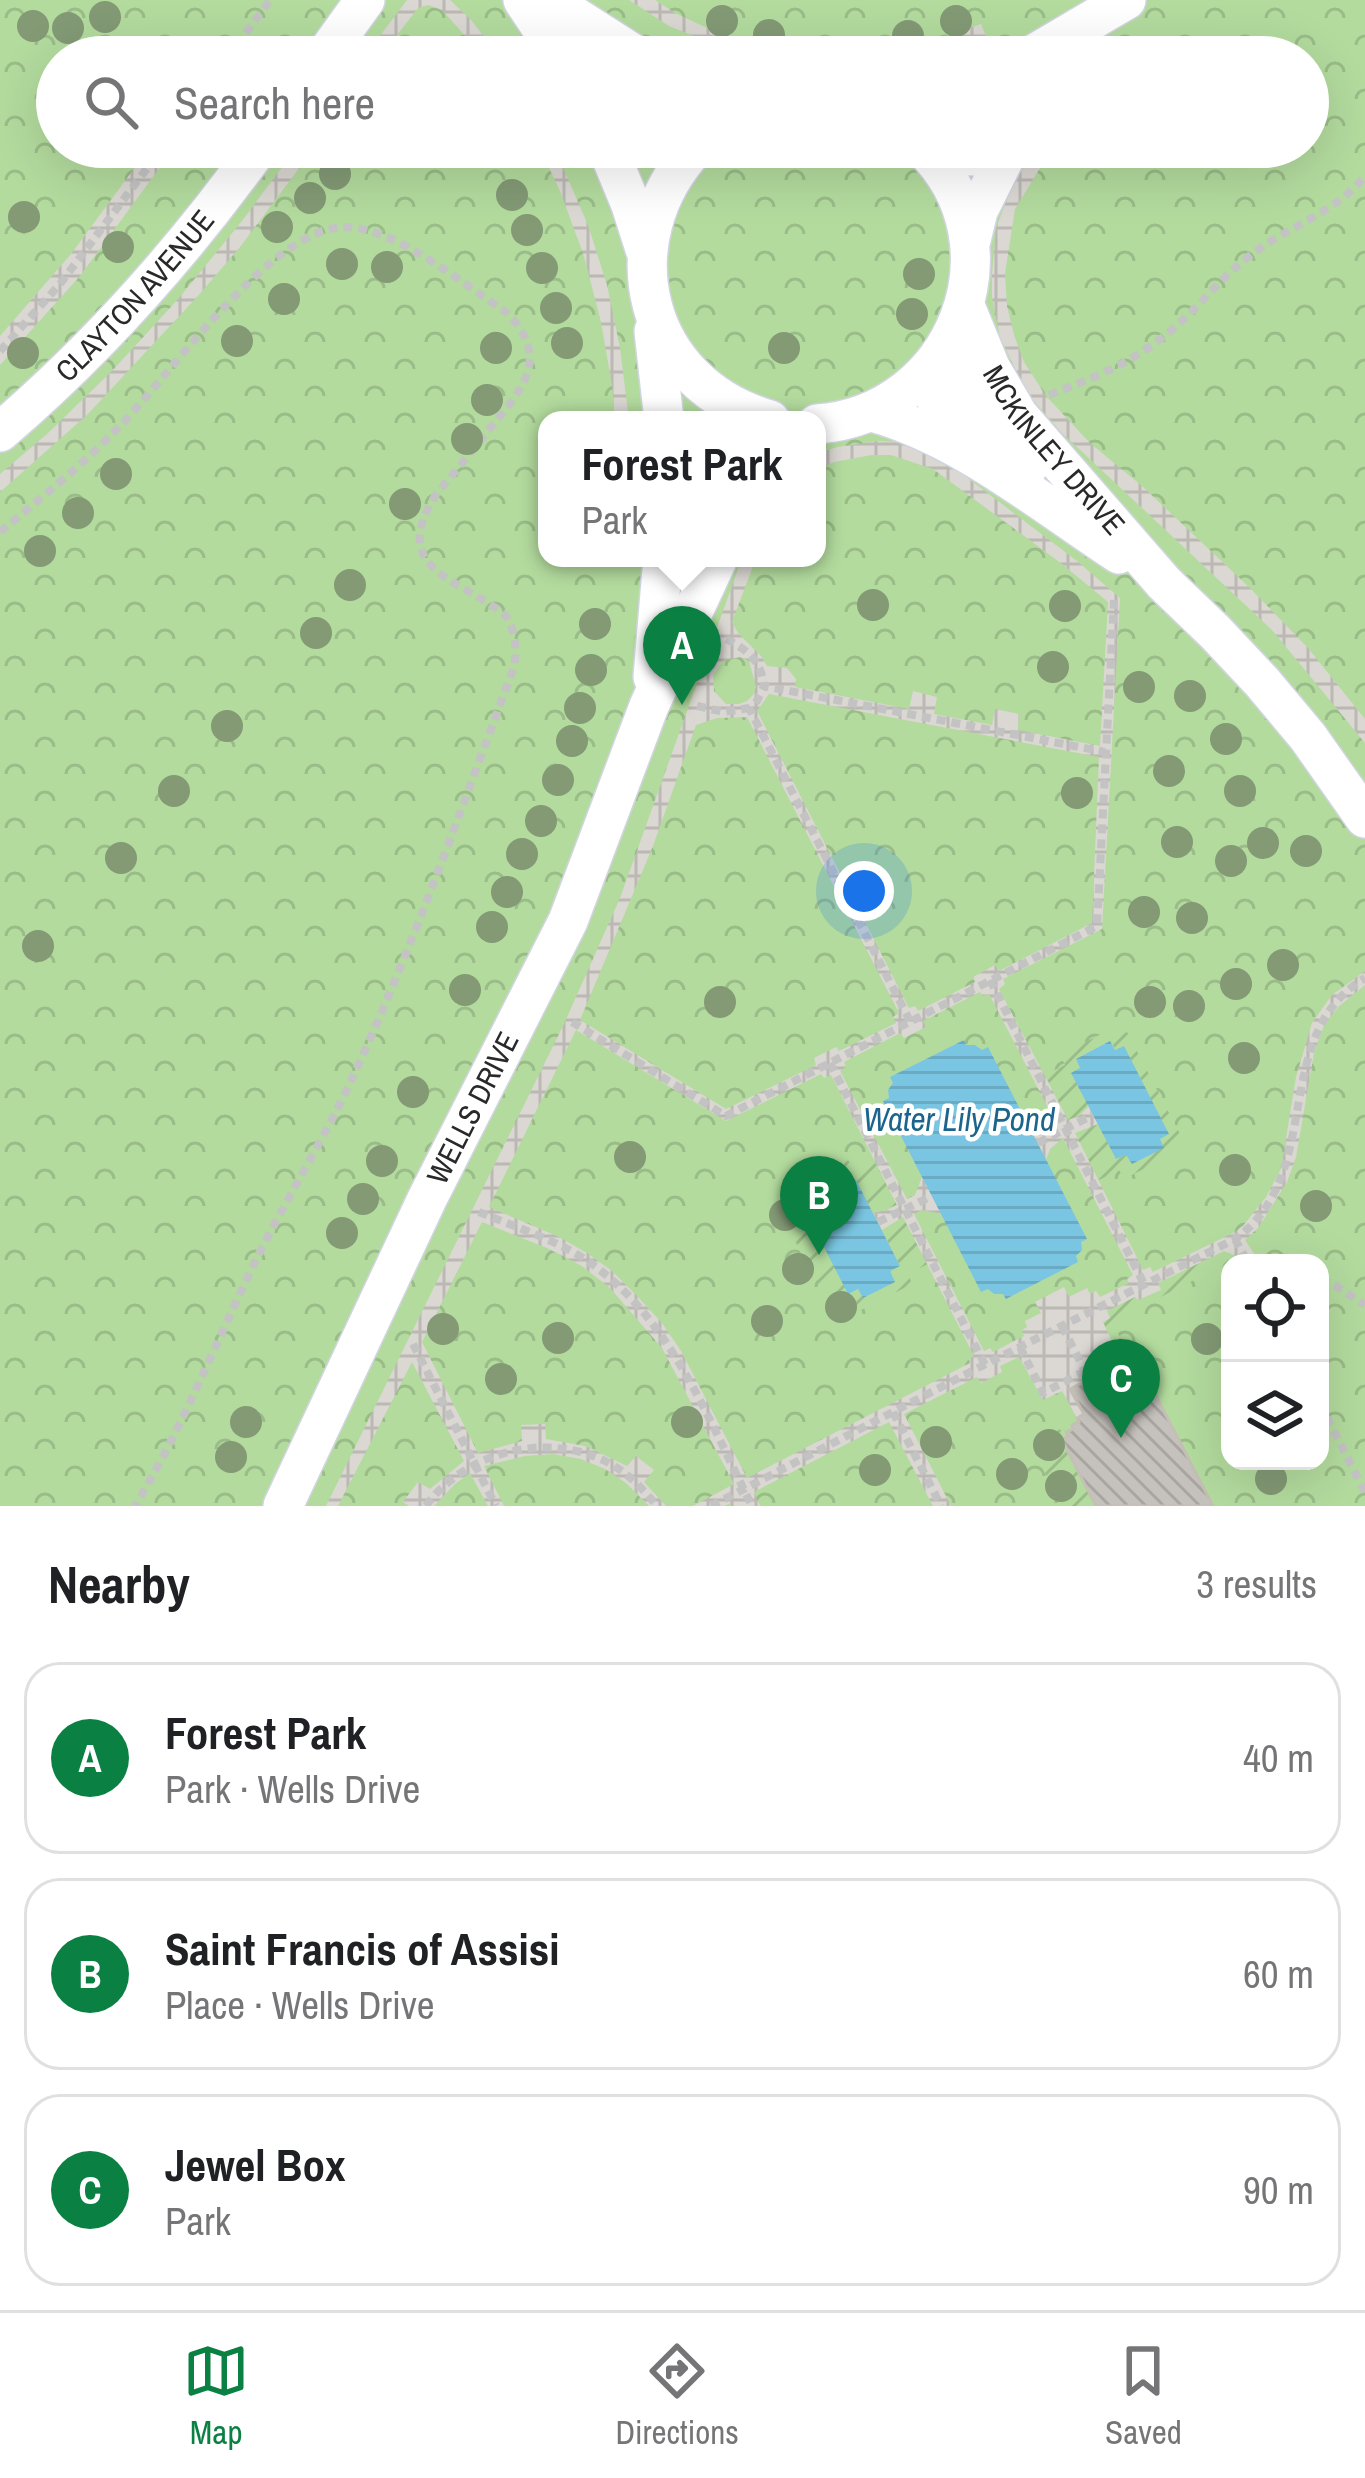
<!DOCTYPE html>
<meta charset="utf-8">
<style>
:root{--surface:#fff;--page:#f6f6f6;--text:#202124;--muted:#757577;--line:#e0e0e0;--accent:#0b8043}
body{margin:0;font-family:"Archivo Narrow",sans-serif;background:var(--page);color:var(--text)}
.controls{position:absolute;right:36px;bottom:36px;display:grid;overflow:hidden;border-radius:24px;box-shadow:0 12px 48px #0002}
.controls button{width:108px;height:108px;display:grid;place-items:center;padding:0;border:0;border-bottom:3px solid var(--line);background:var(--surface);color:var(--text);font:60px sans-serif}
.you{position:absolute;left:864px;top:891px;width:42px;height:42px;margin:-30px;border:9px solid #fff;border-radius:50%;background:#1a73e8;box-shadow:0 0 0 18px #1a73e833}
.badge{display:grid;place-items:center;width:78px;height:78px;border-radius:50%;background:var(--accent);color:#fff;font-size:39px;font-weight:700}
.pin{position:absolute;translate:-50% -99px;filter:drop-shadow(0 3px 6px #0008)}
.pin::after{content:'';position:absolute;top:63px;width:42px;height:36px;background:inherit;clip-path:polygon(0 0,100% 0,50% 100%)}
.popup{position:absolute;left:538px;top:411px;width:288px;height:156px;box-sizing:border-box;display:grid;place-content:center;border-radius:24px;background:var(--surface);filter:drop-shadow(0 3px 9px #0005);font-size:39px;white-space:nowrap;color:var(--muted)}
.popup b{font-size:45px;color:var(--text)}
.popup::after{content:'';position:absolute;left:50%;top:100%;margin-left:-24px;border:24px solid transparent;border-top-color:var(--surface)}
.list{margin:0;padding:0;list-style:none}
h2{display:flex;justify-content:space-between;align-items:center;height:156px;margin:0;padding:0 48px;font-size:51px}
h2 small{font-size:39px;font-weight:400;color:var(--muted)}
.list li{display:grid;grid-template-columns:78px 1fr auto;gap:36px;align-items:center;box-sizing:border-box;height:192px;margin:0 24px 24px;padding:0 24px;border:3px solid var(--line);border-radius:36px}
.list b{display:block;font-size:45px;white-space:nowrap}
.list p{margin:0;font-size:39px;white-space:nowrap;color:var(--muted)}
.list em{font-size:39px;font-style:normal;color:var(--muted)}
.icon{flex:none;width:66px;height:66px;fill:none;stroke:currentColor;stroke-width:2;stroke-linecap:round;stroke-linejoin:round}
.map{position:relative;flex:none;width:1365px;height:1506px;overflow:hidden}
.search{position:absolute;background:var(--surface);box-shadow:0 12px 48px #0002;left:36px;right:36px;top:36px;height:132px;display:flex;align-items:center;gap:30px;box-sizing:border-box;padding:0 42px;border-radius:66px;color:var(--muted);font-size:45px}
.sheet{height:804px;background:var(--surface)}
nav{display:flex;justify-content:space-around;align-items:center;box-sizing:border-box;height:168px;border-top:3px solid var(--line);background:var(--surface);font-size:33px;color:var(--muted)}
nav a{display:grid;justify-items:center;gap:6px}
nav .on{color:var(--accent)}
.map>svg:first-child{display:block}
</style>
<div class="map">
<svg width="1365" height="1506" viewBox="0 0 1365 1506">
<defs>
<pattern id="park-crowns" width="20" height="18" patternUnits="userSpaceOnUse" patternTransform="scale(3)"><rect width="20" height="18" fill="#b3db9e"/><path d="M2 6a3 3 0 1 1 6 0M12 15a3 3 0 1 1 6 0" fill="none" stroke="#9abc88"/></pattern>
<pattern id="garden-furrows" width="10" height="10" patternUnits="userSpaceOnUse" patternTransform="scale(3)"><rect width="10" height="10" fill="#b3db9e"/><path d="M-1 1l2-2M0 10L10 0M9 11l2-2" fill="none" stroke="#9abc88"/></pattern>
<pattern id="plaza-grid" width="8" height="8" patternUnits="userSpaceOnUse" patternTransform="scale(3)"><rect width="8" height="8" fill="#dbd7d3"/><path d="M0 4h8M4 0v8" fill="none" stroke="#bcb9b5"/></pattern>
<pattern id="water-rules" width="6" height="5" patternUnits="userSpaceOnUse" patternTransform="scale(3)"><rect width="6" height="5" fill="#7ac6e2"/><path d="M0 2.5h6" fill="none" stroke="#6aaac2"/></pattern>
<pattern id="building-back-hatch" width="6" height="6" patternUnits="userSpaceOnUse" patternTransform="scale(3)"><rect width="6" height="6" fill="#c5c1bc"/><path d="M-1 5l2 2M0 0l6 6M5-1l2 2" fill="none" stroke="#a9a6a2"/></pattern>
</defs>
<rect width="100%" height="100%" fill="#eae4dc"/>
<path fill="url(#park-crowns)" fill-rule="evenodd" d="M0 0H1365V1506H0ZM57 57H1308V147H57ZM547 420H817V558H547ZM1230 1263H1320V1461H1230Z"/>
<path fill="url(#garden-furrows)" d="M1113 1028 1118 1037 1127 1032 1181 1136 1172 1141 1177 1152 1124 1179 1119 1170 1099 1180 1074 1133 1098 1124 1117 1159 1169 1134 1111 1042 1072 1073 1089 1106 1079 1116 1068 1121 1045 1075 1065 1065 1060 1055Z
M873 1159 897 1205 873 1213 856 1180 809 1193 849 1294 858 1289 863 1298 890 1271 900 1266 882 1230 903 1217 928 1264 908 1274 912 1284 859 1311 853 1300C844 1300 842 1301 834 1297 815 1287 779 1223 792 1202 794 1200 797 1198 799 1196L795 1187 848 1160 854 1169Z
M1224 1250 1230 1262 1113 1321 1122 1342 1114 1346 1103 1322 1107 1311 1136 1296 1138 1300 1160 1290 1158 1284Z
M1055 1428 1066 1432 1068 1436 1062 1440 1096 1506H1061L1034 1451 1033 1440 1041 1430Z"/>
<path fill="url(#plaza-grid)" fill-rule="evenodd" d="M407 0H450L471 20 500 57H484L442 10 428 5 418 8 380 57H364Z
M629 0H655L675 13 724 36 776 47 830 54 881 50 937 39 981 24 991 49 974 57H944L942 50 912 57H762L722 47 669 26Z
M150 147H175L80 276 0 365V336L71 254Z
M297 147H315L240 247 197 297 87 415 0 492V474L47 434 113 370 179 298 242 221Z
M539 147H554L588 225 607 285 620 348 629 420H615L612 385 601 322 584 256 560 191Z
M1037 147H1053L1015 209 1005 273 1007 306 1014 335 1024 362 1046 396 1090 443 1142 486 1251 589 1308 648 1365 719V743L1272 630 1062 433 1026 392 1000 337 992 297V275L996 228 1013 184Z
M878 441 900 442 925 450 948 463 1077 561 1120 598 1102 929 1003 979 1005 984 999 989 1068 1120 1079 1116 1089 1106 1098 1124 1075 1133 1143 1270 1150 1267 1153 1272 1235 1232 1243 1226 1266 1197 1281 1169 1296 1077 1312 1023 1332 995 1365 971V985L1338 1007 1324 1025 1314 1053 1296 1157 1287 1182 1258 1228 1245 1240 1260 1263H1240L1234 1255 1224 1251 1158 1283 1161 1290 1138 1300 1135 1297 1107 1311 1110 1318 1103 1322 1114 1346 1107 1350 1129 1393 1122 1396 1108 1370 1070 1389 1084 1414 1077 1418 1062 1391 1043 1400 1019 1357 1000 1366 1002 1372 981 1383 977 1377 904 1414 951 1506H933L889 1422 754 1492 760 1506H731V1503L724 1506H693L734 1484 662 1348 610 1288 582 1266 547 1248 482 1222 422 1342 478 1453 522 1441 521 1425 545 1424 546 1439 585 1446 627 1466 636 1456 654 1470 644 1482 666 1506H649L626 1483 605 1469 581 1459 553 1454 525 1456 484 1466 504 1506H488L470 1473 455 1484 434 1506H409L403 1502 418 1482 430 1489 464 1461 412 1362 338 1506H326L564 1024 620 898 742 558H756L732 622 738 633 761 656 767 666 787 668 796 679 795 687 909 709 913 691 937 697 934 714 992 725 995 709 1019 714 1018 730 1100 746 1108 602 1062 564 933 469 891 455H872L834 462 817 470V454L837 447ZM740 657 749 661 756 687 753 695 747 701 739 704H726L714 691 713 675 723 661ZM769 694 1099 757 1092 923 999 971 995 965 973 977 975 982 918 1011 915 1006 909 1008 757 711ZM747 717 899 1013 893 1017 896 1023 839 1051 836 1047 814 1058 816 1065 726 1109 580 1020 653 846 696 725 717 718ZM980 992 983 996 989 994 1057 1125 1039 1128 1028 1124 1046 1160 1050 1149 1063 1138 1133 1275 1127 1279 1129 1283 1100 1297 1096 1291 1090 1294 1087 1288 1069 1297 1064 1287 1035 1302 1041 1313 1025 1321 1027 1327 1022 1330 1024 1336 993 1352 990 1348 984 1351 914 1214 922 1210 942 1214 922 1177 915 1195 907 1199 840 1071 846 1067 844 1062 900 1033 904 1038 926 1027 923 1021ZM576 1030 726 1121 821 1074 824 1078 831 1075 897 1205 887 1210 873 1213 882 1230 903 1217 974 1356 969 1359 970 1363 747 1478 681 1351 662 1323 637 1296 612 1271 587 1253 559 1237 489 1207Z"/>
<path fill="url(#water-rules)" d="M964 1040 966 1045H975L982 1050 988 1047 1087 1239 1081 1242 1082 1250 1076 1256 1078 1262 1006 1299 1003 1294H994L988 1289 981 1292 883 1101 889 1098 888 1090 893 1083 890 1077Z
M1110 1041 1115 1050 1124 1046 1169 1134 1160 1139 1164 1148 1132 1164 1126 1155 1116 1159 1071 1073 1080 1068 1076 1059Z
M843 1175 848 1184 856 1180 900 1266 890 1271 895 1282 863 1298 858 1289 848 1294 803 1206 812 1201 808 1192Z"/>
<path fill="url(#building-back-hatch)" stroke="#c5c0b6" stroke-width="3" d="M1109 1369 1123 1396 1137 1392 1139 1396 1146 1392 1148 1396 1154 1392 1213 1506H1096L1062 1440 1068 1436 1066 1432 1073 1429 1072 1425 1079 1422 1077 1418 1084 1414 1070 1389Z"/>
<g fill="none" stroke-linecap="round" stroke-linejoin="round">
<defs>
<g id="street">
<path d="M523 0 561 57"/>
<path d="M549 0 638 57"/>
<path d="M324 57 365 0"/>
<path d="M1029 57 1126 0"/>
<path d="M607 147 631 205 645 249"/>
<path d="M696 147C608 242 643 384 770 420"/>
<path d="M956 147 971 156 981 147"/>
<path d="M971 240 978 211 1010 147"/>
<path id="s1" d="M965 306 990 367 1018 415 1164 583 1215 632 1262 682 1308 737 1365 818"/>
<path d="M654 331 664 420"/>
<path d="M964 369 967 370 991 415 1029 462 1028 467 1023 468 940 407 937 402Z"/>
<path d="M872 412C962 437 1041 503 1119 554"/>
<path d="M817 424C955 414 1023 245 922 147"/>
<path id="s2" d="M0 432C97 349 184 251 259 147"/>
<path d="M653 677 663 558"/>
<path id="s3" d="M283 1506 427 1199 568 921 649 706 718 558"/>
</g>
</defs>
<use href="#street" stroke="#d2d5e1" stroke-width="42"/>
<path stroke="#c3c3c3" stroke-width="8" stroke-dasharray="9 6" stroke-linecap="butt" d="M228 57 270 0
M0 351 60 284 163 147
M1049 395C1090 379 1130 364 1164 336 1196 312 1219 278 1252 254 1289 226 1335 213 1365 176
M0 532C40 499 81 466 117 429 168 378 273 225 346 227 397 228 464 285 506 312 551 356 524 387 492 426 474 448 456 471 437 493 386 572 460 577 506 616 516 633 517 648 514 667 462 806 413 948 350 1083 324 1138 292 1190 264 1244 220 1331 186 1422 135 1506
M726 639C748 650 761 661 764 686
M697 706 724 712 749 708
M990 980 1144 1284
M910 1021 749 708 757 701 764 686 1105 752
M572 1022 726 1116 1097 926 1114 600
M830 1063 985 1365
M1038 1143 1093 1115
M479 1212C510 1225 544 1236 573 1252 666 1305 706 1415 752 1506
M878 1222 932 1196
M1235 1239 1248 1263
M1320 1280 1336 1286 1365 1305
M1062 1326 1089 1379
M413 1344 496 1506
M1020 1347 1043 1393 1085 1371
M1320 1404 1365 1492
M893 1412 941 1506
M426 1506C465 1452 546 1431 607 1462 627 1472 643 1489 657 1506
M711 1506 974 1370 1235 1239C1327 1174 1268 1035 1365 978"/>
<use href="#street" stroke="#fff" stroke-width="39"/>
</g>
<g fill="#839a75">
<circle cx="105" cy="17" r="16"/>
<circle cx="722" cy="21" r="16"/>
<circle cx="956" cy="21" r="16"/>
<circle cx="33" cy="26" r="16"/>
<circle cx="68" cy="28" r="16"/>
<circle cx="769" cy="35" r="16"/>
<circle cx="908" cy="36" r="16"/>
<circle cx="335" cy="174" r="16"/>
<circle cx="512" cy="195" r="16"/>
<circle cx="310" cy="198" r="16"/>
<circle cx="24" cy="217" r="16"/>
<circle cx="277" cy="227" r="16"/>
<circle cx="527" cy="230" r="16"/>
<circle cx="118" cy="247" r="16"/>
<circle cx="342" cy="264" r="16"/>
<circle cx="387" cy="267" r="16"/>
<circle cx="542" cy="268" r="16"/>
<circle cx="919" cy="274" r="16"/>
<circle cx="284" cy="299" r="16"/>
<circle cx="556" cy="308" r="16"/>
<circle cx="912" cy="314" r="16"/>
<circle cx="237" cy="341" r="16"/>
<circle cx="567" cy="343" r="16"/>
<circle cx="496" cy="348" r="16"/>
<circle cx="784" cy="348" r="16"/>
<circle cx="23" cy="353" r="16"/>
<circle cx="487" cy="400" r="16"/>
<circle cx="467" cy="439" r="16"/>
<circle cx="116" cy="474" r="16"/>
<circle cx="405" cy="504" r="16"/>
<circle cx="78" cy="513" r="16"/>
<circle cx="40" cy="551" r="16"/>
<circle cx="350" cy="585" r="16"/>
<circle cx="873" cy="605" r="16"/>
<circle cx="1065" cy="606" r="16"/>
<circle cx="595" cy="624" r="16"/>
<circle cx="316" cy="633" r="16"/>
<circle cx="1053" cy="667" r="16"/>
<circle cx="591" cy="670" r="16"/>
<circle cx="1139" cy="687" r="16"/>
<circle cx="1190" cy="696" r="16"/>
<circle cx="580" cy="708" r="16"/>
<circle cx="227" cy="726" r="16"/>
<circle cx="1226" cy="739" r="16"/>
<circle cx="572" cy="741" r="16"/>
<circle cx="1169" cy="771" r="16"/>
<circle cx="558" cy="780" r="16"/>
<circle cx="174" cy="791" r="16"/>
<circle cx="1240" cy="791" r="16"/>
<circle cx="1077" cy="793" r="16"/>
<circle cx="541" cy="821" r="16"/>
<circle cx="1177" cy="842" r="16"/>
<circle cx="1263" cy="843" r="16"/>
<circle cx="1306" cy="851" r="16"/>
<circle cx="522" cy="854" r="16"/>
<circle cx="121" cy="858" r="16"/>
<circle cx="1231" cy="861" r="16"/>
<circle cx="507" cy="892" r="16"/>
<circle cx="1144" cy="912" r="16"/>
<circle cx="1192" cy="918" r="16"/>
<circle cx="492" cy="927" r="16"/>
<circle cx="38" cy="946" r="16"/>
<circle cx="1283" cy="965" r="16"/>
<circle cx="1236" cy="984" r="16"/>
<circle cx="465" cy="990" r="16"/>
<circle cx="720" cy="1002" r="16"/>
<circle cx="1150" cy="1002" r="16"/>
<circle cx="1189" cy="1006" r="16"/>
<circle cx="1244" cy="1058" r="16"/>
<circle cx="413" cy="1092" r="16"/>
<circle cx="630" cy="1157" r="16"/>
<circle cx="382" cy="1161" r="16"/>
<circle cx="1235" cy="1170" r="16"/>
<circle cx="363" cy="1199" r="16"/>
<circle cx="1316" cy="1206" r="16"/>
<circle cx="785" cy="1215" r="16"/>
<circle cx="342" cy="1233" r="16"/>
<circle cx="798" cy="1269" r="16"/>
<circle cx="841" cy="1307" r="16"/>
<circle cx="767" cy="1321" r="16"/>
<circle cx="443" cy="1329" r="16"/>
<circle cx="558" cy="1338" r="16"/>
<circle cx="1207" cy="1339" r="16"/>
<circle cx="501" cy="1379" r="16"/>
<circle cx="246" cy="1422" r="16"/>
<circle cx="687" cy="1422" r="16"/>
<circle cx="936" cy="1442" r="16"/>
<circle cx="1049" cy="1445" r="16"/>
<circle cx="231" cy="1457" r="16"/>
<circle cx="875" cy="1470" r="16"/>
<circle cx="1012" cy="1474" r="16"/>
<circle cx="1271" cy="1479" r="16"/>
<circle cx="1061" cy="1486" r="16"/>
</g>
<g text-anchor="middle" stroke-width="9" stroke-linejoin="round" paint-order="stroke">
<g font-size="30" fill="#292929" stroke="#fff">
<text dy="10" stroke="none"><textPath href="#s2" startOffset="192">CLAYTON AVENUE</textPath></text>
<text dy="10" stroke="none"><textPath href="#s1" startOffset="171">MCKINLEY DRIVE</textPath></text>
<text dy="10" stroke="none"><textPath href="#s3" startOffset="441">WELLS DRIVE</textPath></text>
</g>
<g font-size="33" font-style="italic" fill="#1b658c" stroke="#fff">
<text x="959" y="1131">Water Lily Pond</text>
</g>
</g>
</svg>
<div class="controls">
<button><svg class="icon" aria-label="locate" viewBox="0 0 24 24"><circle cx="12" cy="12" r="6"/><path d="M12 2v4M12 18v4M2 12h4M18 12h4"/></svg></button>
<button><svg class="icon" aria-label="layers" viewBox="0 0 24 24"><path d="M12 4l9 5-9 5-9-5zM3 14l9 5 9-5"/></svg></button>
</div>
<div class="you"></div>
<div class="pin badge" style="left:682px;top:705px">A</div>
<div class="popup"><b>Forest Park</b>Park</div>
<div class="pin badge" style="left:819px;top:1255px">B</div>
<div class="pin badge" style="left:1121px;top:1438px">C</div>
<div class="search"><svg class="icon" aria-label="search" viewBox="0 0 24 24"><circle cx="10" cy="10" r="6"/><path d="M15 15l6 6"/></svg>Search here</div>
</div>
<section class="sheet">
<h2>Nearby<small>3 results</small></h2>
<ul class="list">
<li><span class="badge">A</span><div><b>Forest Park</b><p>Park · Wells Drive</p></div><em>40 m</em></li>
<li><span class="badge">B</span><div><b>Saint Francis of Assisi</b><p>Place · Wells Drive</p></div><em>60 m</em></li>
<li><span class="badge">C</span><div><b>Jewel Box</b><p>Park</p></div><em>90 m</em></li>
</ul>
</section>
<nav>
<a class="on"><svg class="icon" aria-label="map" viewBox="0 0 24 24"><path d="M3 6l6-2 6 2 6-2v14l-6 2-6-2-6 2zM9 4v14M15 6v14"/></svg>Map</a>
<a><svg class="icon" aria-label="directions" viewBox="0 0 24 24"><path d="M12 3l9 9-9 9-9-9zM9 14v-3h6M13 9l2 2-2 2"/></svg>Directions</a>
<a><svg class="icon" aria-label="saved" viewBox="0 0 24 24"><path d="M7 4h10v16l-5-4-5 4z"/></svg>Saved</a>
</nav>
